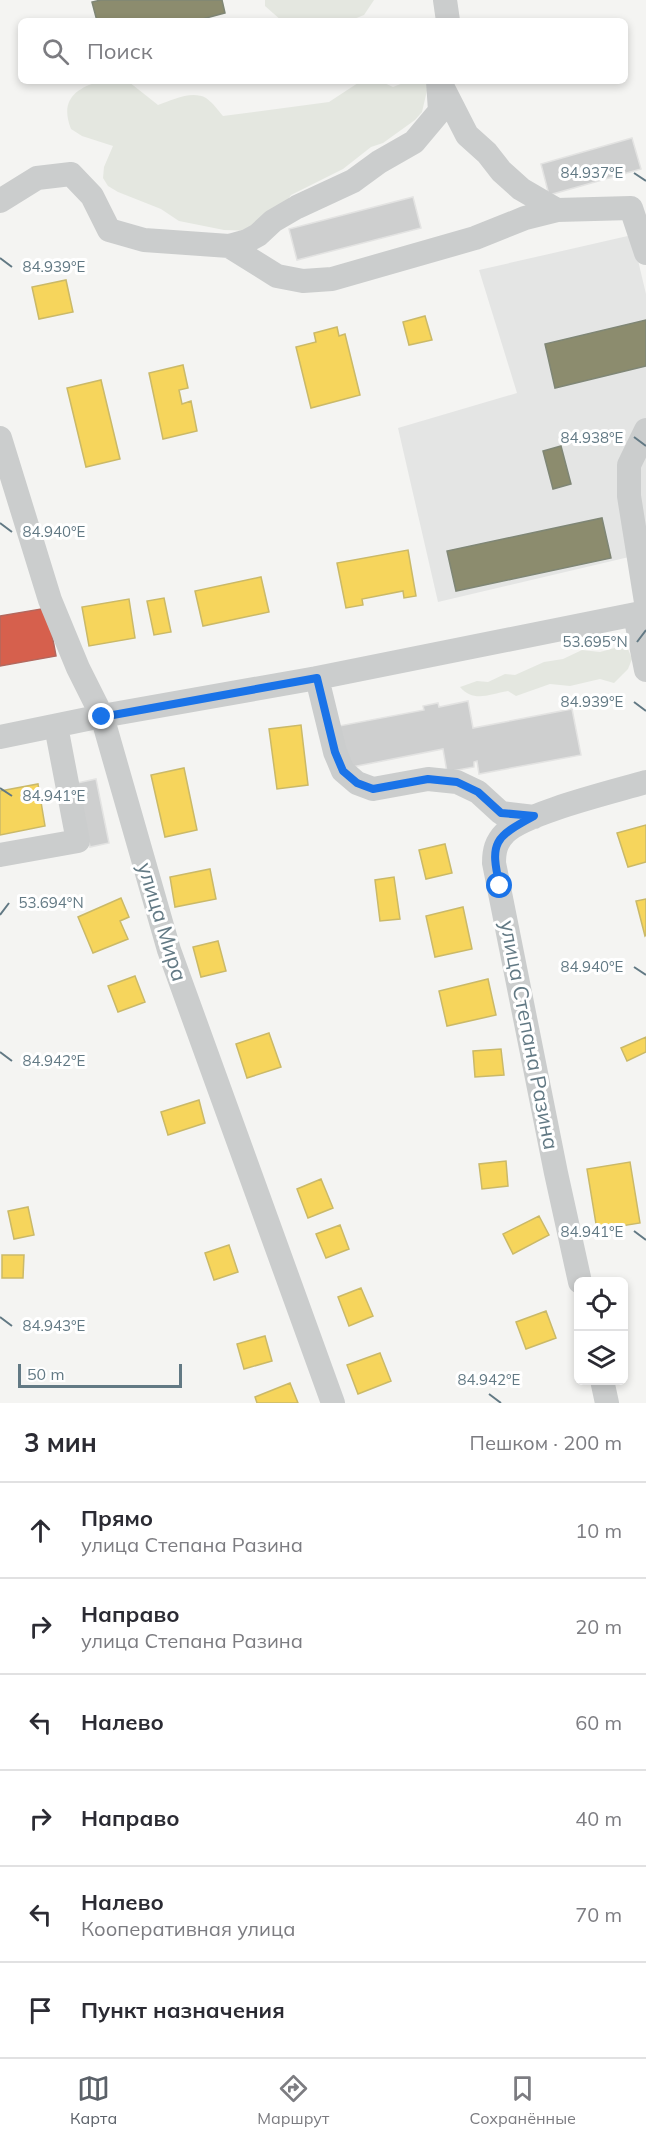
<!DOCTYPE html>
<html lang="ru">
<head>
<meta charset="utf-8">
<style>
	:root { --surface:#fff; --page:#f2f2f3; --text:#2b2b33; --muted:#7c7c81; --line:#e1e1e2; --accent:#5b6169 }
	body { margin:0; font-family:Mulish,sans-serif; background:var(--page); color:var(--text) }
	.controls { position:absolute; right:18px; bottom:18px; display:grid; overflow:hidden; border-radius:9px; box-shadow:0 3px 9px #0003 }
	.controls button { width:54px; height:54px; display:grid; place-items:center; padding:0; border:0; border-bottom:2px solid var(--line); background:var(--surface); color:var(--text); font:30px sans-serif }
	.scale { position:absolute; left:18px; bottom:15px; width:164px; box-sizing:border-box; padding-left:6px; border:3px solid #627984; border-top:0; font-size:16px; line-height:21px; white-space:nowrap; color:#627984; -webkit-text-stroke:4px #fff; paint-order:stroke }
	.stop { position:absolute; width:18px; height:18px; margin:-14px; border:4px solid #1a73e8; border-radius:50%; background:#fff }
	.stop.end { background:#1a73e8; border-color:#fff; box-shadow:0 2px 6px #0008 }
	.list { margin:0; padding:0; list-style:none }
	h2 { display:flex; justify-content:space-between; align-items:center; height:78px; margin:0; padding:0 24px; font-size:26px }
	h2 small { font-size:20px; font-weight:400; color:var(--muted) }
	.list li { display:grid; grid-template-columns:39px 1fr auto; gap:18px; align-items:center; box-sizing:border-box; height:96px; padding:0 24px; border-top:2px solid var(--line) }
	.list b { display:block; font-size:22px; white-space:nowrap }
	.list p { margin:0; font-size:20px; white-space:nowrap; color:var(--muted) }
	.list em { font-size:20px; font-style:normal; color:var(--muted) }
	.icon { flex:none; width:33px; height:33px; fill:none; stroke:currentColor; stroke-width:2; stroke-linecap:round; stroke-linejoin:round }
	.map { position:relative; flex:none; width:646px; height:1403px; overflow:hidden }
	.search { position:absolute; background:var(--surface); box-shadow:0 3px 9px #0003; left:18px; right:18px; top:18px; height:66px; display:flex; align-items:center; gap:15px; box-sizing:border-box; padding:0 21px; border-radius:9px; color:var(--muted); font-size:22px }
	.sheet { height:654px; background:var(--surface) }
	nav { display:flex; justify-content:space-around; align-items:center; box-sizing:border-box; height:84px; border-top:2px solid var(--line); background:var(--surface); font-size:16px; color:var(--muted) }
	nav a { display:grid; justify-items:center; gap:3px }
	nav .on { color:var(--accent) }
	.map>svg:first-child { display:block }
	.built { fill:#e4e5e4 }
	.green { fill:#e4e7e0 }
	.homes { fill:#f6d55c; stroke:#cab968; stroke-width:1.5 }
	.shops { fill:#d6604d; stroke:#b3685e; stroke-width:1.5 }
	.industry { fill:#8c8c6e; stroke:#7f8675; stroke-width:1.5 }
	.building { fill:#cecfcf; stroke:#e3e3e2; stroke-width:1.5 }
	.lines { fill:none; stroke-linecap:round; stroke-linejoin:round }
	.minor { stroke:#cbcdcd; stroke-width:24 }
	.route { stroke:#1a73e8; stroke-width:8 }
	.ticks { fill:none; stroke:#627984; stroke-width:2 }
	.labels { text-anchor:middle; stroke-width:6; stroke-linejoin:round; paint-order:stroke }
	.street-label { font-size:21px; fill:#627984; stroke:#fff }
	.ticks-label { font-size:15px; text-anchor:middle; fill:#627984; stroke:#fff; stroke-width:6; stroke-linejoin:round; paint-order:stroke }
</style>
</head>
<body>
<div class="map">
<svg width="646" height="1403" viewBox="0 0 646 1403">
	<rect width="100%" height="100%" fill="#f4f4f2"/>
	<path class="built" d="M632 235 646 294V553L438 602 398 428 517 393 479 270Z"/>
	<path class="green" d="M265 0H374L364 15 349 21H282L265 6Z
		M100 81 129 82 158 105C172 100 192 90 206 98 212 102 218 110 223 116L329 102 361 81H380L393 87 408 81 429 82 422 112 415 120 383 143 371 147 343 169 291 195 278 214 258 231 224 230 179 221 161 209 118 192 108 186 103 178 104 167 113 146 82 136 71 129C60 101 74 89 100 81Z
		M618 647 628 649 632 659 628 669 614 683 600 679 570 686 550 684 516 696 508 691C489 694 474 703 460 687L477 681 488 682 505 674 515 675 544 662 563 659 582 650 600 652Z"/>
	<path class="homes" d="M66 280 73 312 39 319 32 287Z
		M425 316 432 340 409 345 403 322Z
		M337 327 339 336 345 334 360 395 311 408 296 347 316 342 314 333Z
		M183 365 188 388 179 390 182 404 191 401 197 431 163 439 149 373Z
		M101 380 120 459 86 467 67 388Z
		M408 550 416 596 404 598 403 591 362 599 363 605 346 608 337 563Z
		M261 577 269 612 203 626 195 591Z
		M164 598 171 632 154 635 147 601Z
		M129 599 135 638 89 646 82 607Z
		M301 725 308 785 277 789 269 729Z
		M184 768 197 830 165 837 151 775Z
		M38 784 45 826 0 835V791Z
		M646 825V862L628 867 617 833Z
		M445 844 452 873 426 879 419 850Z
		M210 869 216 899 175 907 170 877Z
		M394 877 400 919 380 921 375 880Z
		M121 898 129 917 120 921 128 939 93 953 78 917Z
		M646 899V935L645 936 636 901Z
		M463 907 472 949 435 957 426 916Z
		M218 941 226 971 201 977 193 947Z
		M135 976 145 1002 118 1012 108 986Z
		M488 979 496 1015 447 1026 439 991Z
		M269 1033 281 1067 247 1078 236 1044Z
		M646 1037V1052L627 1061 621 1048Z
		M501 1049 504 1075 475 1077 473 1051Z
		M199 1100 205 1123 168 1135 161 1112Z
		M506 1161 508 1186 482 1189 479 1164Z
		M630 1162 640 1223 597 1230 587 1169Z
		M321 1179 333 1208 308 1218 297 1189Z
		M28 1207 34 1235 14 1239 8 1211Z
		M539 1216 549 1235 513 1254 503 1234Z
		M340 1225 349 1249 326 1258 316 1234Z
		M229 1245 238 1272 214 1280 205 1253Z
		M2 1255H24L23 1278H2Z
		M361 1288 373 1316 349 1326 338 1297Z
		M546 1311 556 1338 526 1349 516 1322Z
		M265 1336 272 1361 244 1369 237 1344Z
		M380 1353 391 1381 358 1394 347 1365Z
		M290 1383 298 1403H257L255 1397Z"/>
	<path class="shops" d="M47 608 56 656 0 666V616Z"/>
	<path class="industry" d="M101 0H222L225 13 195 21H97L92 2Z
		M646 320V366L555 388 545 344Z
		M561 446 571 484 553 489 543 451Z
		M602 518 611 558 456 591 447 551Z"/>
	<path class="building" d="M632 138 641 169 549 195 541 164Z
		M413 197 421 228 297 260 289 229Z
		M468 701 473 728 572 709 581 755 479 774 477 761 474 762V767L447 772 443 749 347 768 339 726 424 710 423 706 438 703 439 707Z
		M96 779 109 843 90 847 77 783Z"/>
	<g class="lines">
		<path class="minor" d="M445 0 448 21
			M442 86 467 135 487 153 501 171 521 189 557 210 631 208 646 253
			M0 201 37 178 71 174 92 196 109 230 144 240 229 246 247 241 258 235 273 221 297 207 353 181 379 162 414 142 440 111 438 81
			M229 246 277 276 303 281 332 279 475 238 525 218 557 210
			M646 430 629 465V496L646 602
			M0 438 50 600 78 668 102 716 169 950 333 1403
			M635 615 646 670
			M317 678 335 752 343 771 357 783 373 789 428 779 457 782 478 792 501 813 534 817
			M0 737 102 716 317 678 646 612
			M0 855 78 841 56 726
			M580 1282 556 1173 494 863C494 851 496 842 505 833 524 813 616 791 646 782
			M602 1380 607 1403"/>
	</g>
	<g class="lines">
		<path class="route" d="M102 717 317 678 335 752 343 771 357 783 373 789 428 779 457 782 478 792 501 813 534 816C495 837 489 842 500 886"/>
	</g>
	<path class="ticks" d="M634 173 646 181M0 258 12 267M634 437 646 446M0 523 12 532M637 642 646 630M634 702 646 711M0 788 12 796M0 915 9 903M634 967 646 975M0 1052 12 1061M634 1231 646 1240M0 1317 12 1326M489 1394 501 1403"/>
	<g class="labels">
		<g class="street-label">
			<text transform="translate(162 922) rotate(73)" y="7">улица Мира</text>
			<text transform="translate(529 1035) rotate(79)" y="7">улица Степана Разина</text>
		</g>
	</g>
	<g class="ticks-label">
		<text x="592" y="178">84.937°E</text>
		<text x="54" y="272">84.939°E</text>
		<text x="592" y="443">84.938°E</text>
		<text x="54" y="537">84.940°E</text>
		<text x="595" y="647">53.695°N</text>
		<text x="592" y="707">84.939°E</text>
		<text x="54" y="801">84.941°E</text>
		<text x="51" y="908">53.694°N</text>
		<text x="592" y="972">84.940°E</text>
		<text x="54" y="1066">84.942°E</text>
		<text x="592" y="1237">84.941°E</text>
		<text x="54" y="1331">84.943°E</text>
		<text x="489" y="1385">84.942°E</text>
	</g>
</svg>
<div class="controls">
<button><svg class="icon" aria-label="locate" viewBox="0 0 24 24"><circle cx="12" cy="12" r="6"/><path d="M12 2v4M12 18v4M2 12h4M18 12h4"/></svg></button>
<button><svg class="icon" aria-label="layers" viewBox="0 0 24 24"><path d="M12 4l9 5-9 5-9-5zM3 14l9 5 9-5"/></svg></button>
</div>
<div class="scale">50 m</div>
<div class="stop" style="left:500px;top:886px"></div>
<div class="stop end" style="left:102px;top:717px"></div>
<div class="search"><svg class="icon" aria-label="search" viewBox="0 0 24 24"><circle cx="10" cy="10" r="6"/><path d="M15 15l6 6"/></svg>Поиск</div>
</div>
<section class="sheet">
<h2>3 мин<small>Пешком · 200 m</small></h2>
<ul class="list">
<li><svg class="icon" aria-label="ahead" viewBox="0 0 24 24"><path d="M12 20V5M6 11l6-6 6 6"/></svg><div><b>Прямо</b><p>улица Степана Разина</p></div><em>10 m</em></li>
<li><svg class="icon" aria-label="right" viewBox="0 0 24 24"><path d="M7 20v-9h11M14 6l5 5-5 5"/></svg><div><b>Направо</b><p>улица Степана Разина</p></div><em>20 m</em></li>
<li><svg class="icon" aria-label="left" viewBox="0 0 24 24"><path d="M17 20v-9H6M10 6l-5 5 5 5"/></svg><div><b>Налево</b></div><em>60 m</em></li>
<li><svg class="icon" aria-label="right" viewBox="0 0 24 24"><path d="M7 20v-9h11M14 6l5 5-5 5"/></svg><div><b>Направо</b></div><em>40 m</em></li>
<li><svg class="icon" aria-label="left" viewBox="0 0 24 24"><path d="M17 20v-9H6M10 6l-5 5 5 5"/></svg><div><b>Налево</b><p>Кооперативная улица</p></div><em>70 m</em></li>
<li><svg class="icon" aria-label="arrive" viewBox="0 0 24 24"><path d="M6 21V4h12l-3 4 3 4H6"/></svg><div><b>Пункт назначения</b></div></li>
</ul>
</section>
<nav>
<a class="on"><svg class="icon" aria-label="map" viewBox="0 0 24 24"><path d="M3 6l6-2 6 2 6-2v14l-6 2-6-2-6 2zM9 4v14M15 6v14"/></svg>Карта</a>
<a><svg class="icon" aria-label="directions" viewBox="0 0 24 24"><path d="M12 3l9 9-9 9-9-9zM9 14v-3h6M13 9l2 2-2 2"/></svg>Маршрут</a>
<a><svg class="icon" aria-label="saved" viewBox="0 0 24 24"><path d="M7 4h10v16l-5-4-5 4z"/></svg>Сохранённые</a>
</nav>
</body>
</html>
